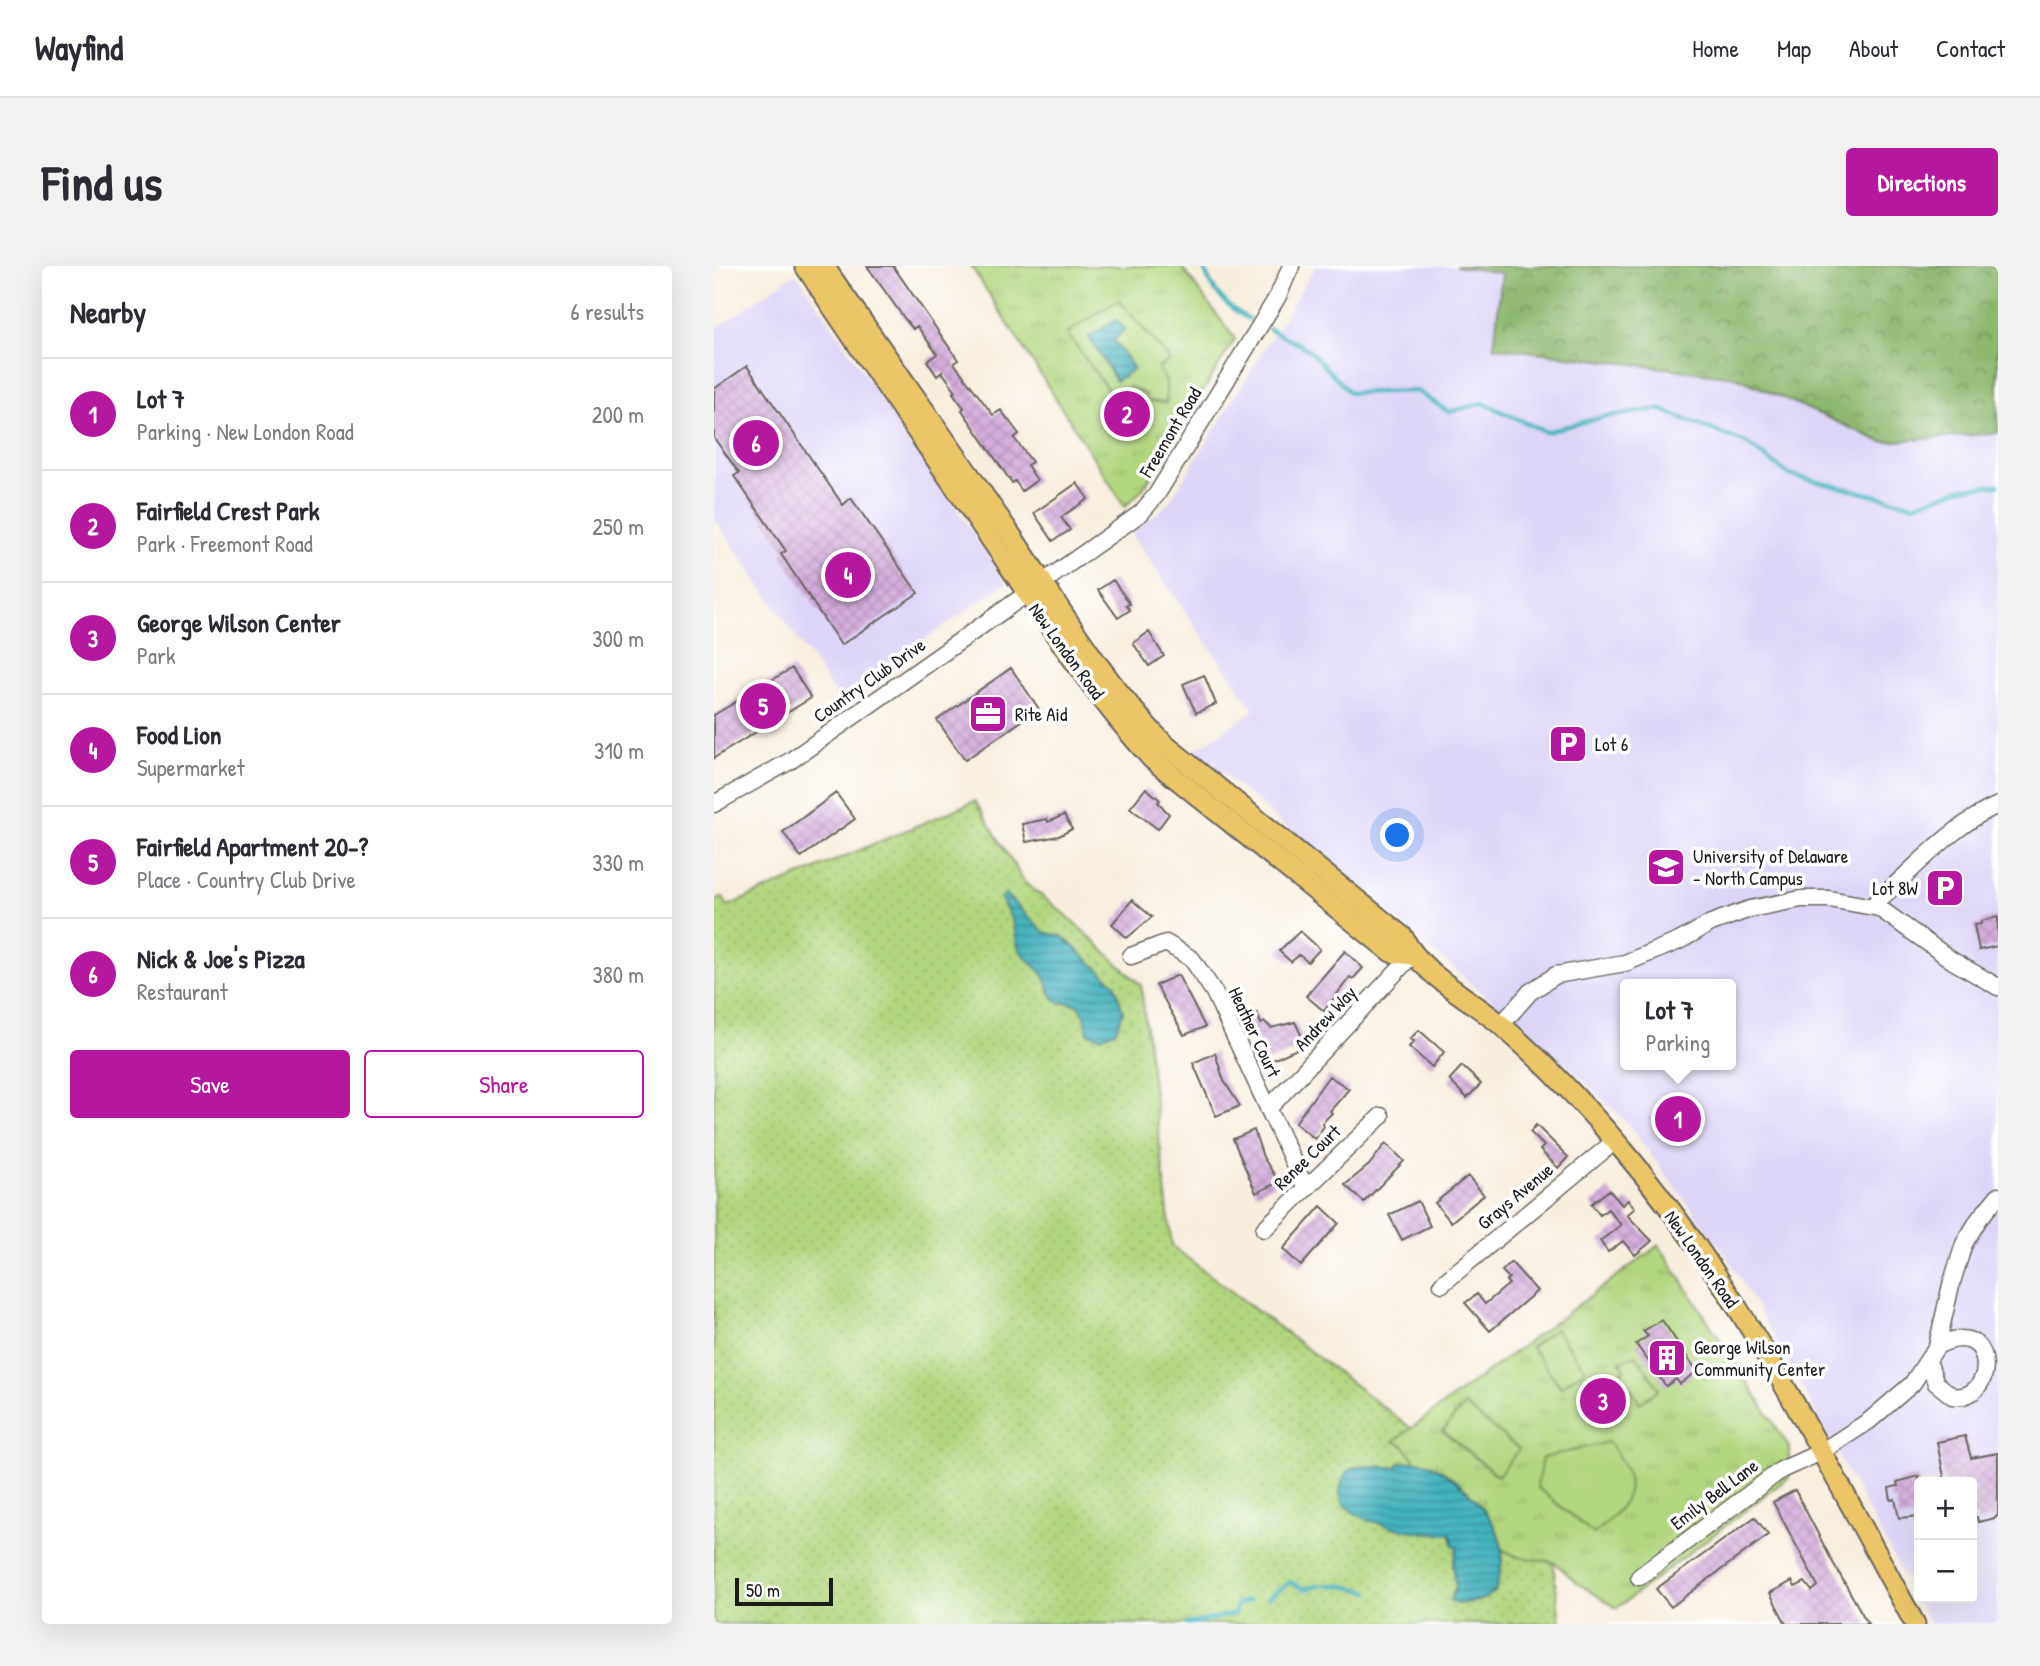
<!DOCTYPE html>
<html lang="en">
<head>
<meta charset="utf-8">
<style>
	:root { --surface:#fff; --page:#f2f2f3; --text:#2b2b33; --muted:#7c7c81; --line:#e1e1e2; --accent:#b5179e }
	body { margin:0; font-family:"Patrick Hand",sans-serif; background:var(--page); color:var(--text) }
	.controls { position:absolute; right:21px; bottom:21px; display:grid; overflow:hidden; border-radius:7px; box-shadow:0 7px 28px #0002 }
	.controls button { width:63px; height:63px; display:grid; place-items:center; padding:0; border:0; border-bottom:2px solid var(--line); background:var(--surface); color:var(--text); font:35px sans-serif }
	.scale { position:absolute; left:21px; bottom:18px; width:98px; box-sizing:border-box; padding-left:7px; border:4px solid #1c1c1c; border-top:0; font-size:19px; line-height:24px; white-space:nowrap; color:#1c1c1c; -webkit-text-stroke:5px #fff; paint-order:stroke }
	.you { position:absolute; left:684px; top:570px; width:24px; height:24px; margin:-18px; border:5px solid #fff; border-radius:50%; background:#1a73e8; box-shadow:0 0 0 10px #1a73e833 }
	.badge { display:grid; place-items:center; width:46px; height:46px; border-radius:50%; background:var(--accent); color:#fff; font-size:23px; font-weight:700 }
	.pin { position:absolute; translate:-50% -50%; border:4px solid #fff; box-shadow:0 2px 7px #0006 }
	.popup { position:absolute; left:906px; top:713px; width:116px; height:91px; box-sizing:border-box; display:grid; place-content:center; border-radius:7px; background:var(--surface); filter:drop-shadow(0 2px 5px #0005); font-size:23px; white-space:nowrap; color:var(--muted) }
	.popup b { font-size:26px; color:var(--text) }
	.popup::after { content:''; position:absolute; left:50%; top:100%; margin-left:-14px; border:14px solid transparent; border-top-color:var(--surface) }
	.list { margin:0; padding:0; list-style:none }
	h2 { display:flex; justify-content:space-between; align-items:center; height:91px; margin:0; padding:0 28px; font-size:30px }
	h2 small { font-size:23px; font-weight:400; color:var(--muted) }
	.list li { display:grid; grid-template-columns:46px 1fr auto; gap:21px; align-items:center; box-sizing:border-box; height:112px; padding:0 28px; border-top:2px solid var(--line) }
	.list b { display:block; font-size:26px; white-space:nowrap }
	.list p { margin:0; font-size:23px; white-space:nowrap; color:var(--muted) }
	.list em { font-size:23px; font-style:normal; color:var(--muted) }
	.actions { display:flex; gap:14px; padding:21px 28px }
	.actions a { flex:1; padding:16px 0; border:2px solid var(--accent); border-radius:7px; text-align:center; font-size:24px; color:var(--accent) }
	.actions .main { background:var(--accent); color:#fff }
	.map { position:relative; flex:none; width:1284px; height:1358px; overflow:hidden; border-radius:7px }
	header { display:flex; align-items:center; gap:42px; box-sizing:border-box; height:98px; padding:0 35px; background:var(--surface); border-bottom:2px solid var(--line) }
	header strong { font-size:33px }
	nav { display:flex; gap:38px; margin-inline-start:auto; font-size:24px }
	.intro { display:flex; align-items:center; justify-content:space-between; box-sizing:border-box; height:168px; padding:0 42px }
	h1 { margin:0; font-size:49px }
	.button { padding:18px 32px; border-radius:7px; background:var(--accent); color:#fff; font-size:24px; font-weight:700 }
	main { display:flex; gap:42px; padding:0 42px }
	aside { flex:1; background:var(--surface); border-radius:7px; box-shadow:0 7px 28px #0002 }
	.map>svg:first-child { display:block }
	.built { fill:#ddd5f6; fill-rule:evenodd }
	.grass { fill:url(#grass-dots); stroke:#687a4e; stroke-width:2 }
	.forest { fill:url(#forest-crowns); stroke:#556a45; stroke-width:2 }
	.park { fill:url(#park-tufts); stroke:#687a4e; stroke-width:2 }
	.garden { fill:#b3d77f; stroke:#687a4e; stroke-width:2 }
	.water { fill:url(#water-rules); stroke:#30676c; stroke-width:2 }
	.lines { fill:none; stroke-linecap:round; stroke-linejoin:round }
	.stream { stroke:#43b2bd; stroke-width:4.5 }
	.building { fill:url(#building-cross-hatch) }
	.minor-casing { stroke:#696660; stroke-width:19 }
	.major-casing { stroke:#696660; stroke-width:23 }
	.minor { stroke:#fff; stroke-width:16 }
	.major { stroke:#ebc669; stroke-width:19 }
	.labels { text-anchor:middle; stroke-width:7; stroke-linejoin:round; paint-order:stroke }
	.street-label { font-size:19px; fill:#1c1c1c; stroke:#fff }
	.poi-label { font-size:19px; fill:#1c1c1c; stroke:#fff; text-anchor:start }
</style>
</head>
<body>
<header>
<strong>Wayfind</strong>
<nav><a>Home</a><a>Map</a><a>About</a><a>Contact</a></nav>
</header>
<div class="intro"><h1>Find us</h1><a class="button">Directions</a></div>
<main>
<aside>
<h2>Nearby<small>6 results</small></h2>
<ul class="list">
<li><span class="badge">1</span><div><b>Lot 7</b><p>Parking · New London Road</p></div><em>200 m</em></li>
<li><span class="badge">2</span><div><b>Fairfield Crest Park</b><p>Park · Freemont Road</p></div><em>250 m</em></li>
<li><span class="badge">3</span><div><b>George Wilson Center</b><p>Park</p></div><em>300 m</em></li>
<li><span class="badge">4</span><div><b>Food Lion</b><p>Supermarket</p></div><em>310 m</em></li>
<li><span class="badge">5</span><div><b>Fairfield Apartment 20-?</b><p>Place · Country Club Drive</p></div><em>330 m</em></li>
<li><span class="badge">6</span><div><b>Nick &amp; Joe's Pizza</b><p>Restaurant</p></div><em>380 m</em></li>
</ul>
<div class="actions"><a class="main">Save</a><a>Share</a></div>
</aside>
<div class="map">
<svg width="1284" height="1358" viewBox="0 0 1284 1358">
	<defs>
		<pattern id="grass-dots" width="8" height="8" patternUnits="userSpaceOnUse" patternTransform="scale(1.75)"><rect width="8" height="8" fill="#b3d77f"/><path d="M2 2h.1M6 6h.1" fill="none" stroke="#99b86d" stroke-width="1.8" stroke-linecap="round"/></pattern>
		<pattern id="forest-crowns" width="20" height="18" patternUnits="userSpaceOnUse" patternTransform="scale(1.75)"><rect width="20" height="18" fill="#8eb86e"/><path d="M2 6a3 3 0 1 1 6 0M12 15a3 3 0 1 1 6 0" fill="none" stroke="#73955a"/></pattern>
		<pattern id="park-tufts" width="24" height="20" patternUnits="userSpaceOnUse" patternTransform="scale(1.75)"><rect width="24" height="20" fill="#b3d77f"/><path d="M3 7l-1-3M5 7V3M7 7l1-3M15 17l-1-3M17 17v-4M19 17l1-3" fill="none" stroke="#99b86d"/></pattern>
		<pattern id="water-rules" width="6" height="5" patternUnits="userSpaceOnUse" patternTransform="scale(1.75)"><rect width="6" height="5" fill="#43b2bd"/><path d="M0 2.5h6" fill="none" stroke="#379099"/></pattern>
		<pattern id="building-cross-hatch" width="8" height="8" patternUnits="userSpaceOnUse" patternTransform="scale(1.75)"><rect width="8" height="8" fill="#d4aedb"/><path d="M0 0l8 8M0 8l8-8" fill="none" stroke="#b595bb"/></pattern>
	</defs>
	<rect width="100%" height="100%" fill="#fff"/>
	<filter id="ink" filterUnits="userSpaceOnUse"><feTurbulence type="fractalNoise" baseFrequency=".0143" numOctaves="2"/><feDisplacementMap in="SourceGraphic" scale="14" xChannelSelector="R" yChannelSelector="G"/><feConvolveMatrix kernelMatrix="1 2 1 2 8 2 1 2 1" color-interpolation-filters="sRGB"/></filter>
	<filter id="wash" filterUnits="userSpaceOnUse"><feTurbulence type="fractalNoise" baseFrequency=".00686" numOctaves="4" result="noise"/><feDisplacementMap in="SourceGraphic" scale="28" xChannelSelector="R" yChannelSelector="G"/><feGaussianBlur stdDeviation="1.57" result="paint"/><feColorMatrix in="noise" values="0 0 0 0 0 0 0 0 0 0 0 0 0 0 0 0 0 1.4 0 .05"/><feComposite in="paint" operator="in"/></filter>
	<g filter="url(#wash)">
		<rect width="100%" height="100%" fill="#f8eede"/>
		<path class="built" d="M602 0H1284V1358H1216L1062 1074 1013 990 915 859 860 805 482 484 540 444 417 268 454 238ZM912 718H1016V799H912ZM1205 1216H1258V1332H1205Z
			M82 7 293 317 125 433 0 252V64Z"/>
		<path class="grass" d="M261 535 311 617 350 647 427 719 458 980 836 1268 846 1358H0V635L9 632 14 640Z"/>
		<path class="forest" d="M741 0H1284V167L1168 176 1022 111 780 81 788 7Z"/>
		<path class="park" d="M257 0H467L521 73 429 223 411 241Z
			M945 979 1075 1181V1211L903 1342 863 1317 840 1296 804 1291 782 1281 714 1212 690 1180 680 1175Z"/>
		<path class="garden" d="M405 34 456 94 444 102 452 116V137L427 134 433 129 416 121 400 132 353 67Z
			M841 1063 871 1103 847 1121 817 1081Z
			M922 1089 945 1123 926 1137 906 1107 911 1103 906 1096Z
			M750 1139 805 1183 784 1210 729 1165Z
			M894 1176C928 1220 918 1233 880 1268L823 1221 828 1192Z"/>
		<path class="water" d="M402 54 411 63 400 74 420 103 402 115 375 71Z
			M292 629 330 666 349 671 401 718 409 746 402 764 387 771 374 767C368 719 350 748 338 730 334 724 334 716 330 710 324 701 314 695 307 686 300 677 303 666 298 655 295 646 289 641 287 631Z
			M705 1195C735 1201 781 1247 787 1277 791 1294 785 1310 781 1326L765 1335 743 1338 736 1334 742 1322 739 1299 743 1281 739 1279 737 1268C714 1269 615 1258 627 1220 629 1213 632 1205 639 1202 651 1197 670 1202 683 1201L685 1197Z"/>
		<g class="lines">
			<path class="stream" d="M490 0C495 23 514 42 535 53
				M555 63 594 83 636 127 703 125 735 146 769 137 832 166 889 151 945 143 1032 177 1076 209 1200 239 1249 222 1284 219
				M554 1332 576 1316 590 1323C613 1316 631 1319 655 1326
				M473 1358 521 1348 523 1338 535 1334"/>
		</g>
		<g id="blocks">
			<path class="building" d="M153 0H179L244 94 240 97 279 149 287 144 305 168 300 172 318 196 313 199 323 214 308 225 301 215 298 217 248 144 250 142 239 127 242 125 228 106 223 110 213 95 223 88 203 60 199 63 190 52Z
				M33 100 129 239 137 232 204 327 127 379 67 288 72 285 20 210 25 207 0 172V123Z
				M363 217 374 233 347 251 356 264 339 275 320 247Z
				M399 314 416 338 412 339 416 344 404 352 384 324Z
				M435 366 450 390 435 400 419 377Z
				M78 402 97 432 0 492V449Z
				M297 402 325 443 251 494 223 454Z
				M490 409 502 438 482 447 469 418Z
				M432 522 446 534 444 536 455 548 444 563 416 542Z
				M122 527 141 553 87 591 69 566Z
				M350 549 358 563 345 570 312 576 308 558 333 553 334 556Z
				M418 634 438 651 413 672 398 658Z
				M1284 651V680L1265 684 1260 659 1267 658V655Z
				M586 665 606 683 594 696 585 689 577 696 565 685Z
				M631 685 649 702 639 713 636 711 610 745 592 730Z
				M464 709 491 761 470 769 442 719Z
				M543 747 547 758 551 756 557 762 581 756 592 779 554 796 533 752Z
				M705 764 730 786 718 801 695 781 700 775 696 773Z
				M501 787 510 815 526 840 502 850 479 797Z
				M748 800 767 818 753 832 735 814Z
				M615 810 635 823 616 845 618 847 608 857 610 860 601 873 581 857Z
				M822 859 854 891 844 902 826 884 830 880 816 866Z
				M540 864 549 891 565 916 542 927 519 873Z
				M672 877 690 895 650 936 631 919 655 899Z
				M754 910 770 929 737 956 721 937Z
				M895 924 908 939 914 934 921 942 913 949 938 975 921 989 909 975 894 986 886 975 907 959 894 943 886 949 877 938Z
				M704 935 716 960 688 974 675 949Z
				M607 940 625 957 587 1000 569 983Z
				M797 996 823 1025 776 1065 751 1037 763 1028 771 1038 795 1018 792 1015 795 1012 788 1005Z
				M948 1054 983 1105 966 1118 962 1113 952 1120 922 1078 934 1070 929 1065Z
				M1251 1170 1257 1192 1284 1187V1249L1281 1252 1264 1256 1263 1251 1258 1252V1216H1231L1223 1176Z
				M1205 1210V1250L1185 1252 1181 1233 1177 1234 1175 1222 1184 1220 1183 1216Z
				M1081 1224 1117 1293 1154 1358H1072L1056 1327 1078 1315 1081 1321 1091 1316 1098 1325 1104 1320 1059 1236Z
				M1041 1251 1054 1269 957 1341 942 1323Z"/>
		</g>
	</g>
	<g filter="url(#ink)">
		<use href="#blocks" fill-opacity="0" stroke="#696660" stroke-width="2"/>
		<g class="lines">
			<defs>
				<path id="minor" d="M0 538 76 495 427 247 443 228 564 30 577 0
					M1158 640C1195 608 1239 558 1284 539
					M417 690 452 677 478 693 500 726 591 921
					M787 759 816 726 842 709 911 697 965 675 997 657 1036 643 1087 633H1115L1165 642 1239 695 1284 721
					M554 843 698 689
					M550 963 667 850
					M728 1018 901 875
					M1214 1095 1222 1117 1238 1130C1284 1137 1284 1048 1223 1080
					M925 1311 1067 1204 1107 1186 1155 1155 1198 1118 1223 1080 1237 1019 1250 978 1265 953 1284 930"/>
				<path id="major" d="M91 0C153 94 217 185 280 278 331 352 377 426 438 493L677 686 698 689
					M110 0C172 91 237 181 299 272 347 343 390 417 450 478L689 671C708 709 754 731 787 759 830 796 872 840 909 884 1029 1025 1112 1196 1201 1358"/>
			</defs>
			<use href="#minor" class="minor-casing"/>
			<use href="#major" class="major-casing"/>
			<use href="#minor" class="minor"/>
			<use href="#major" class="major"/>
		</g>
	</g>
	<defs>
		<symbol id="office-square" viewBox="-11 -11 22 22"><rect x="-9" y="-9" width="18" height="18" rx="4" fill="#b5179e" stroke="#fff"/><path d="M-6-3h4V-5.5h4V-3h4V5H-6ZM-1-4.5V-3h2v-1.5ZM-6 0V1H6V0Z" fill="#fff"/></symbol>
		<symbol id="parking-square" viewBox="-11 -11 22 22"><rect x="-9" y="-9" width="18" height="18" rx="4" fill="#b5179e" stroke="#fff"/><path d="M-3.5-5.5H1a3.5 3.5 0 0 1 0 7H-1V5.5H-3.5ZM-1-3.4V-.6H.8a1.4 1.4 0 0 0 0-2.8Z" fill="#fff"/></symbol>
		<symbol id="university-square" viewBox="-11 -11 22 22"><rect x="-9" y="-9" width="18" height="18" rx="4" fill="#b5179e" stroke="#fff"/><path d="M0-5L7-2L0 1L-7-2ZM-4 1L0 2.5L4 1V4Q0 6-4 4Z" fill="#fff"/></symbol>
		<symbol id="building-square" viewBox="-11 -11 22 22"><rect x="-9" y="-9" width="18" height="18" rx="4" fill="#b5179e" stroke="#fff"/><path d="M-4-6H4V6H1V3H-1V6H-4ZM-2.5-4.3h1.7v1.8h-1.7ZM.8-4.3h1.7v1.8H.8ZM-2.5-1h1.7V.8h-1.7ZM.8-1h1.7V.8H.8Z" fill="#fff"/></symbol>
	</defs>
	<g fill-rule="evenodd">
		<use href="#office-square" x="252" y="426" width="44" height="44"/>
		<use href="#parking-square" x="832" y="456" width="44" height="44"/>
		<use href="#university-square" x="930" y="579" width="44" height="44"/>
		<use href="#parking-square" x="1209" y="600" width="44" height="44"/>
		<use href="#building-square" x="931" y="1070" width="44" height="44"/>
	</g>
	<g class="labels">
		<g class="street-label">
			<text transform="translate(456 166) rotate(-59)" y="7">Freemont Road</text>
			<text transform="translate(353 385) rotate(54)" y="7">New London Road</text>
			<text transform="translate(155 414) rotate(-35)" y="7">Country Club Drive</text>
			<text transform="translate(611 752) rotate(-47)" y="7">Andrew Way</text>
			<text transform="translate(541 766) rotate(65)" y="7">Heather Court</text>
			<text transform="translate(593 891) rotate(-44)" y="7">Renee Court</text>
			<text transform="translate(801 930) rotate(-40)" y="7">Grays Avenue</text>
			<text transform="translate(988 993) rotate(55)" y="7">New London Road</text>
			<text transform="translate(1000 1228) rotate(-37)" y="7">Emily Bell Lane</text>
		</g>
		<g class="poi-label">
			<text x="301" y="455">Rite Aid</text>
			<text x="881" y="485">Lot 6</text>
			<text x="979" y="597">University of Delaware<tspan x="979" dy="22">- North Campus</tspan></text>
			<text x="1204" y="629" text-anchor="end">Lot 8W</text>
			<text x="980" y="1088">George Wilson<tspan x="980" dy="22">Community Center</tspan></text>
		</g>
	</g>
</svg>
<div class="controls">
<button>+</button>
<button>−</button>
</div>
<div class="scale">50 m</div>
<div class="you"></div>
<div class="pin badge" style="left:964px;top:853px">1</div>
<div class="popup"><b>Lot 7</b>Parking</div>
<div class="pin badge" style="left:413px;top:148px">2</div>
<div class="pin badge" style="left:889px;top:1135px">3</div>
<div class="pin badge" style="left:134px;top:309px">4</div>
<div class="pin badge" style="left:49px;top:440px">5</div>
<div class="pin badge" style="left:42px;top:177px">6</div>
</div>
</main>
</body>
</html>
